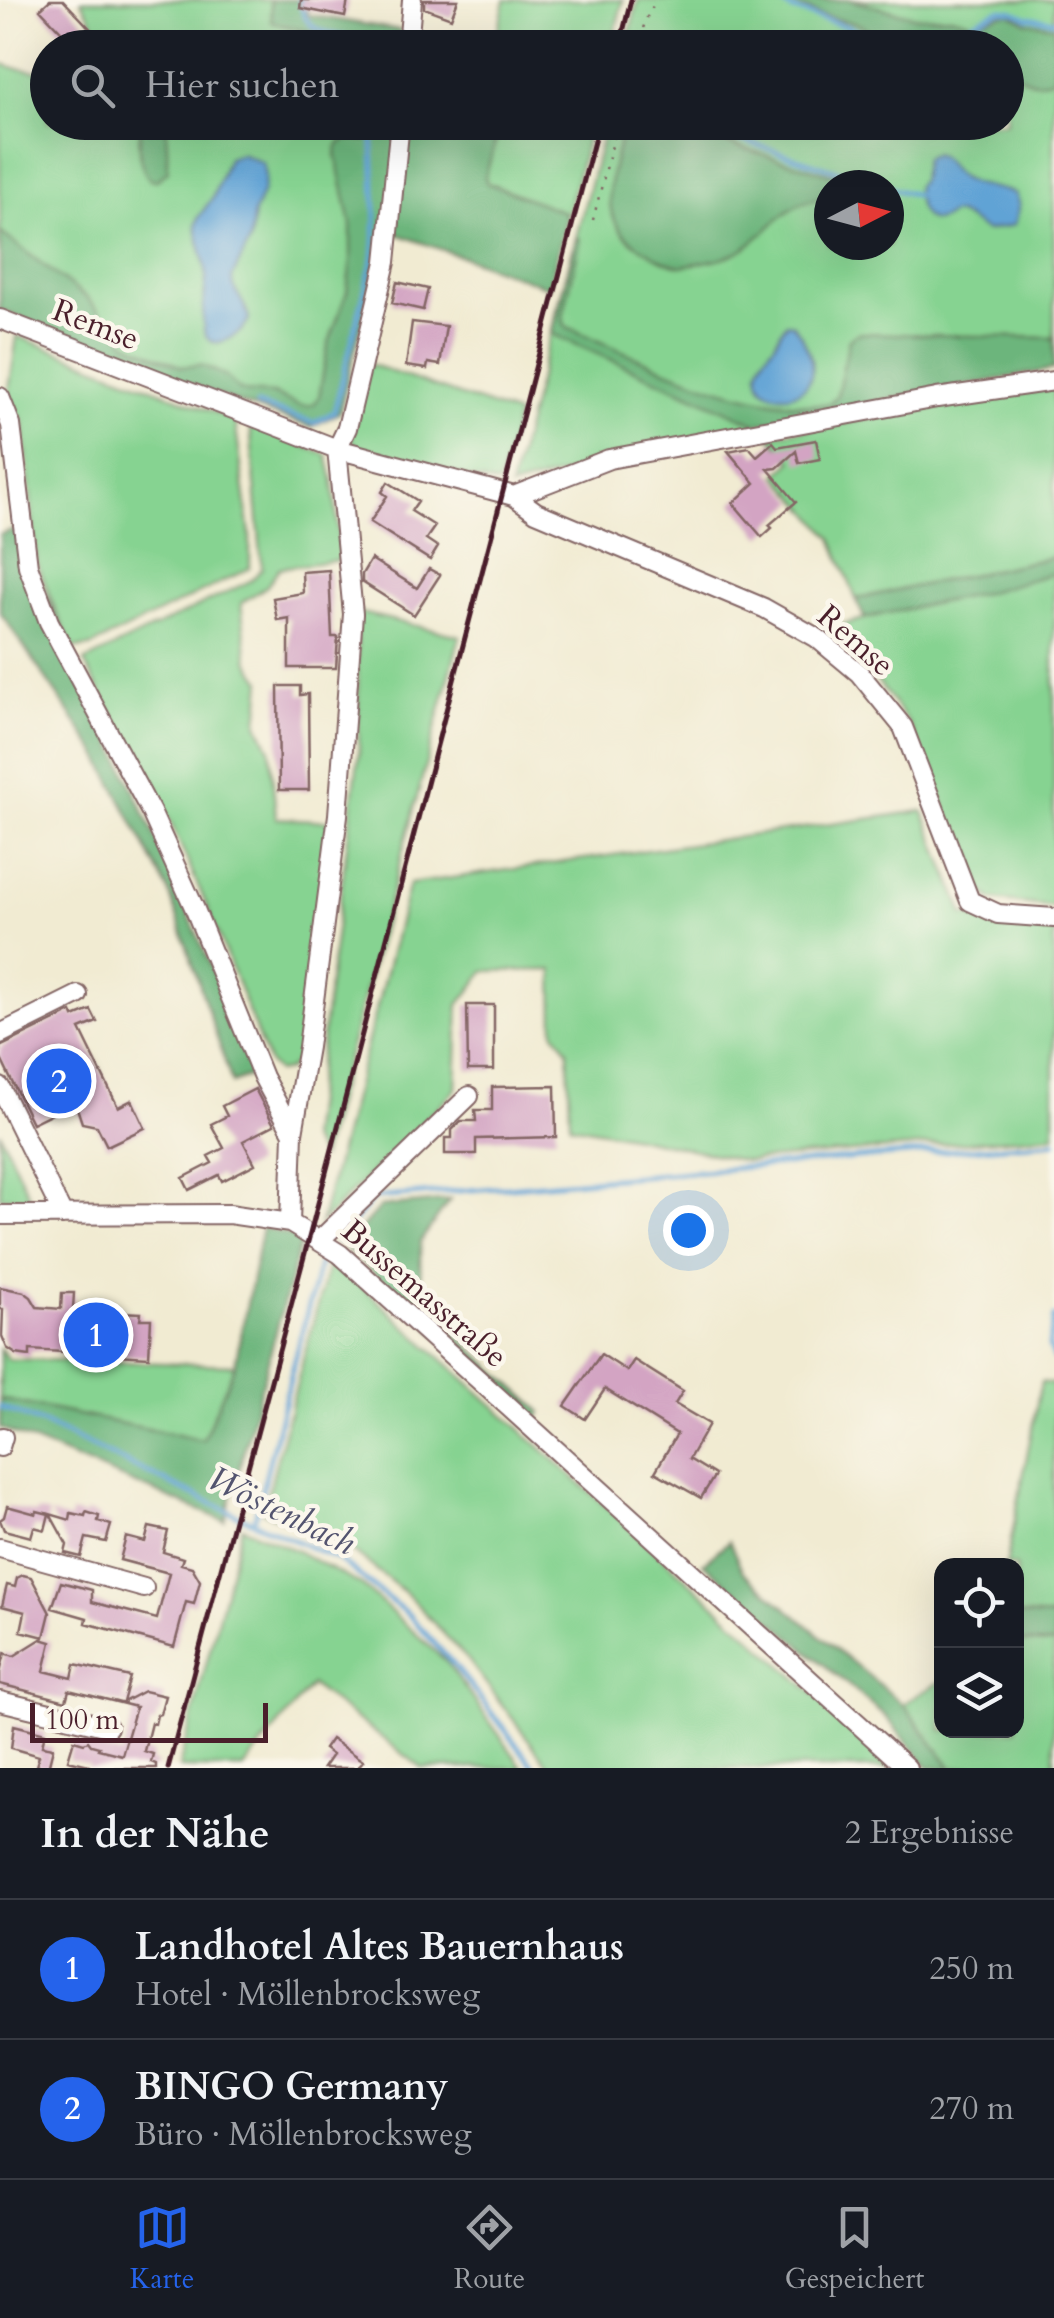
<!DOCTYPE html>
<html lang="de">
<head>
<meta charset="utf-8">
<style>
	:root { --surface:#171b24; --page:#242831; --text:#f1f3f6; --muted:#9ea1a6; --line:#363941; --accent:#2563eb }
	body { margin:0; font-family:Cardo,serif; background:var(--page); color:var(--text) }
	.controls { position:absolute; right:30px; bottom:30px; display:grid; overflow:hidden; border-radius:20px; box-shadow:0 10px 40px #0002 }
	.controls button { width:90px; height:90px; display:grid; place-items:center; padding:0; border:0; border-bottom:2px solid var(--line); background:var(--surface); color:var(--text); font:50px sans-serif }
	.compass { position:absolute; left:814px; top:170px; width:90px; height:90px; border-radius:50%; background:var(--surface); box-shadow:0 10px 40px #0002; rotate:84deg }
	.scale { position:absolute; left:30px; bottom:25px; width:238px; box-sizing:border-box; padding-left:10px; border:5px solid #4a1f2b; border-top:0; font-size:28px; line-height:35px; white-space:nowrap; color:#4a1f2b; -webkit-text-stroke:8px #fbf7ec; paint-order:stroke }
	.you { position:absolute; left:688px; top:1230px; width:35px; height:35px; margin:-25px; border:8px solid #fff; border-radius:50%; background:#1a73e8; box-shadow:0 0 0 15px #1a73e833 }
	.badge { display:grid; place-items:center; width:65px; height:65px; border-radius:50%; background:var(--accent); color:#fff; font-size:32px; font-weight:700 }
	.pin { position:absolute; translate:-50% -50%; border:5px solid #fff; box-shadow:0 2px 10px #0006 }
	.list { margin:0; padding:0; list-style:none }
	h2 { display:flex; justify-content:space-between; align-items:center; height:130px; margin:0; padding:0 40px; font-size:42px }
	h2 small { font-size:32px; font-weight:400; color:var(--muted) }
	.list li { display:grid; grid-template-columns:65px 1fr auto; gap:30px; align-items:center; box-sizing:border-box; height:140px; padding:0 40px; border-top:2px solid var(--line) }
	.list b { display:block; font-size:38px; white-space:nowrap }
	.list p { margin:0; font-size:32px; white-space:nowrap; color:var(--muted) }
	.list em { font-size:32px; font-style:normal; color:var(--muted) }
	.icon { flex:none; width:55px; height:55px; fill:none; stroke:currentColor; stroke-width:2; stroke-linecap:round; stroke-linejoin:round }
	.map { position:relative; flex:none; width:1054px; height:1768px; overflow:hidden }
	.search { position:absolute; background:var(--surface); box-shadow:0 10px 40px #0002; left:30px; right:30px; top:30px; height:110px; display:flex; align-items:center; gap:25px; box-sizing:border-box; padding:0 35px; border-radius:55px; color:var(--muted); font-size:38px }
	.sheet { height:410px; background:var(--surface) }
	nav { display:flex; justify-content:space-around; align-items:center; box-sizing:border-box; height:140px; border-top:2px solid var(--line); background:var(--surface); font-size:28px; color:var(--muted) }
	nav a { display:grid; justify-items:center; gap:5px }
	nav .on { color:var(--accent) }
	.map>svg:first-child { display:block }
	.green { fill:#86d391; stroke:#68795e; stroke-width:2.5; fill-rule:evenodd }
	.forest { fill:#6cb57b; stroke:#5b6a53; stroke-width:2.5 }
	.water { fill:#61a3d5; stroke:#566180; stroke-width:2.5 }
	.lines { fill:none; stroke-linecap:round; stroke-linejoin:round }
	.stream { stroke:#61a3d5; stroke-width:5 }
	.building { fill:#d3a4c3 }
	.minor-casing { stroke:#846665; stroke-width:22 }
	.path { stroke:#846665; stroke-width:2.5; stroke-dasharray:2.5 8; stroke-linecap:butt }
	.minor { stroke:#fff; stroke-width:18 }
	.rail { stroke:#4a1f2b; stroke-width:5 }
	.labels { text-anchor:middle; stroke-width:9; stroke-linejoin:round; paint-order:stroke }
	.street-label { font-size:32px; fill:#4a1f2b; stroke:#fbf7ec }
	.water-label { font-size:35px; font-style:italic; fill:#53546f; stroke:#fbf7ec }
</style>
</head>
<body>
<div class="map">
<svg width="1054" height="1768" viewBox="0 0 1054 1768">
	<rect width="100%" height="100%" fill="#fbf7ec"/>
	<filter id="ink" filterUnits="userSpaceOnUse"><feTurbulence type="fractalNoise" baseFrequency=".01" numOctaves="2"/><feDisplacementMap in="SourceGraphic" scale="20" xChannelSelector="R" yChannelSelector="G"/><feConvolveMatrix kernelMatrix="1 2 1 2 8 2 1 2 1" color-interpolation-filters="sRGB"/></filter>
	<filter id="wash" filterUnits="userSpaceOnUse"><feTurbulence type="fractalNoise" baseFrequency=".0048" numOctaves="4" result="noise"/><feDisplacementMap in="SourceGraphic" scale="40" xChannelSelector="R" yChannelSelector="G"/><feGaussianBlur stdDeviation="2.25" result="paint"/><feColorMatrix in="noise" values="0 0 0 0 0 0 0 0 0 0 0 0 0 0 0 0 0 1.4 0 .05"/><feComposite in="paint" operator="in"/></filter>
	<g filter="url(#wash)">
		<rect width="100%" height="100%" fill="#f1ebd2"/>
		<path class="green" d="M81 0H297L300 18 356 41 363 47H100L105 44Z
			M505 0H623L611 47 494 48Z
			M638 0H1054V369L757 424 510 488 606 123 1006 122V48L626 47ZM829 185H889V245H829Z
			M0 63 15 68 47 72 48 122 370 123 331 409 247 406 0 310Z
			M475 123H591L564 226 460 185Z
			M17 336 235 420 250 535V568L90 647 74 648 57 614 37 563 23 421 8 396Z
			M369 364 517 415 498 485 356 449 351 436Z
			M1054 388V557L856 599 832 538 777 475 792 461 769 435Z
			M250 425 327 455 333 480 341 560 279 568 267 586 241 603 248 661 262 681 258 724 270 749 276 818 331 821 299 1057 288 1070 277 1072 268 1062 207 906 170 821 84 662 252 580 262 568Z
			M1054 573V907L992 900 971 881 941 797 909 724 864 663 823 630C899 608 977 594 1054 573Z
			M357 612 460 636 321 1157 309 1139 359 752Z
			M923 811 964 915 1054 924V1135L745 1161 636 1137 570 1125 568 1050 554 1031 553 970 485 971 459 1005 456 1089 320 1224 409 884Z
			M0 1132 30 1198 0 1197Z
			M330 1258 893 1765 887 1768H550L469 1661 407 1594 344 1544 263 1512Z
			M0 1349 8 1359 235 1365 203 1441 0 1399Z
			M1041 1382 1054 1384V1617L1017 1615 1016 1566H1006Z
			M242 1527 299 1552 363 1586 446 1661 523 1768H422L311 1685 244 1768H179Z
			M1017 1642 1054 1644V1768H952L903 1704 941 1681 942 1730H1016Z"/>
		<path class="forest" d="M270 0H307L308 15 400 30 415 41 443 47H358L355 45 272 22Z
			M789 0H850L917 17 951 16 977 23 999 14 1009 13 1028 22 1054 26V77C1030 89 1028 77 1007 70L1006 48H928L915 46 905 39 886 41 860 25 821 15 795 5Z
			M624 122 668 123 749 150 867 185H829V197C783 202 777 226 743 249 726 260 701 262 682 266 668 265 657 257 645 250 589 220 613 172 624 122Z
			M141 123H166L168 171 157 180H150C136 162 139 144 141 123Z
			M365 123H501L485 177 487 183 564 212 567 217 549 287 400 235 385 232 339 413 311 427 247 406 0 310V232L88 299 126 342 182 367 201 365 225 375 238 389 246 392 273 394 298 405 307 406 314 404 319 397 328 345 347 292 351 260V224L336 154C338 136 352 138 366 140Z
			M577 237 580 239V243L563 316 564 323 567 327C649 361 739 410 829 404L837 396 849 339 858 333 1054 338V369L757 424 552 334Z
			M16 529 160 847 256 1073 232 1083 169 892 97 753 0 612V534Z
			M1054 557V573L984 593 864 618 856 599Z
			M450 1200 420 1242 421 1303 542 1412 533 1425 345 1247 380 1207Z
			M262 1227 301 1239 225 1521 0 1428V1399L203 1440 235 1365Z
			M729 1541 743 1572 903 1704 952 1768H929L885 1716 703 1563Z
			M1017 1615 1054 1617V1644L1017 1642Z"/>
		<path class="water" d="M241 154 263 163 265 177 263 191 254 213 250 241 232 278C233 293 247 304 249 319 244 330 237 335 226 340 189 356 208 289 206 272 204 256 198 241 196 225L198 218 213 197 228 158Z
			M933 154C948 157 947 167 957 175 972 188 998 186 1015 194L1019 205 1014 225 986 231C977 227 967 217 957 214 947 212 950 216 942 219 922 228 916 201 916 186L921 180 924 158Z
			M787 323 793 324C849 400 763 410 759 378 757 364 767 353 775 343 779 335 781 329 787 323Z"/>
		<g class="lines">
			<path class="stream" d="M300 0C305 36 329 32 359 39L364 41 368 48
				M775 0 791 9 848 27 868 36 878 44 908 48
				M414 48 419 45 428 48
				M943 48 960 38 972 23 999 10 1012 11 1027 17 1054 21
				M686 122 880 185
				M889 188 916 195
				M257 405 314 423 334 412 373 258 376 219 372 122
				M338 1242 373 1198 1054 1142
				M1054 1317 1049 1346 1054 1359
				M0 1407 44 1424 224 1509 341 1561 410 1616 455 1666 535 1768
				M254 1521 319 1265"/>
		</g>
		<g id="blocks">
			<path class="building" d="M50 0H63L98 37 86 48H77L40 9Z
				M301 0H348L345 17 300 8Z
				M424 0H458L451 18 424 8Z
				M397 282 428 289 423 310 392 303Z
				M412 322 446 326 440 365 428 363 427 369 406 366Z
				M816 440 820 459 799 463 796 451 777 468 768 469 796 502 769 525 772 528 762 537 733 503 755 483 728 451 749 447 757 456 773 442 777 447Z
				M388 482 418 501 411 511 435 526 426 539 438 547 430 560 370 522 387 496 382 492Z
				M371 559 417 588 429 569 440 575 414 615 362 582V574Z
				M329 570 332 637H338L336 668H289V618L277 620 273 598 303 593 302 572Z
				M278 686H300V695L308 694 309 790H279Z
				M467 1005H494V1070H468Z
				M91 1010 97 1022 80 1029 118 1107 132 1100 145 1128 107 1146 97 1126 82 1123 75 1102 32 1123 0 1057V1047L72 1012 74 1017Z
				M555 1086 556 1137 476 1139V1154H445V1138H452V1130L461 1121H476L475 1110H492V1087Z
				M255 1089 274 1125 243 1141 255 1164 222 1181 219 1175 189 1190 183 1178 212 1163 208 1156 224 1148 211 1124 227 1116 222 1106Z
				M0 1287 24 1292 31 1297 37 1307 61 1309 62 1293H74L73 1309 80 1310V1316L119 1318V1312L141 1313 140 1319H151L149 1357 30 1350V1356L16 1354 7 1348 2 1336 3 1309H0Z
				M601 1354 627 1371 634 1360 683 1391 675 1404 709 1424 689 1459 715 1475 701 1498 655 1472 677 1434 605 1389 585 1419 565 1406Z
				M7 1506 36 1514 37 1511 49 1514 45 1530 34 1527 31 1537 4 1530 0 1520 4 1517Z
				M86 1512 99 1516 98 1521 111 1525 106 1542 86 1538 81 1557 65 1553 67 1545 50 1514 70 1520 71 1513 85 1516Z
				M149 1527 168 1531 163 1552 183 1558 181 1564 192 1567 200 1581 194 1604 186 1602 174 1647 86 1623 87 1618 52 1608 61 1582 92 1590V1602L157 1619 169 1573 120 1560 126 1537 145 1542Z
				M23 1575 31 1577 50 1613 44 1637 21 1631 25 1612 2 1606 7 1585 15 1587 17 1578Z
				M41 1639 51 1642 44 1671 72 1678 75 1664 130 1677 123 1702 144 1691 165 1696 160 1714 157 1715 155 1724 151 1723 144 1751 153 1754 151 1762 156 1764V1768H89V1765L68 1760 74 1740 84 1743 88 1741 91 1745 99 1747 98 1749 122 1755 136 1707 69 1690 66 1701 0 1684V1673L5 1653 14 1656Z
				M14 1725 45 1733 42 1746 53 1748 48 1768 36 1766 39 1756 11 1748Z
				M331 1739 363 1761 357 1768H323L332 1755 324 1749Z"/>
		</g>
	</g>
	<g filter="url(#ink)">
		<use href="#blocks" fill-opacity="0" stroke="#846665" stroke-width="2.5"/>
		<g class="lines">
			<defs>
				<path id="minor" d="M408 48 412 0
					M0 319 337 449 514 496 536 512 764 608 817 638 859 673 903 727 970 901 998 914 1054 918
					M0 397 11 425 28 566 49 622 151 812 194 907 263 1077 293 1133
					M514 496 609 459 937 398 1054 381
					M0 1034 78 995
					M0 1087 63 1215
					M0 1215 229 1214 290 1223 340 1254 907 1768
					M290 1223 293 1133 308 1047 338 815 353 614 337 449 347 428 386 262 400 122
					M320 1240 469 1096
					M0 1447 3 1437
					M0 1548 144 1588
					M0 1701 108 1727"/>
			</defs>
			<use href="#minor" class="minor-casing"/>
			<path class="path" d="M637 48 646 19 656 0
				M593 220 618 122"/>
			<use href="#minor" class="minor"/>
			<path class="rail" d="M619 48 631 0
				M168 1768 310 1234 599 122"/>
		</g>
	</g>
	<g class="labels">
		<g class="street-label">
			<text transform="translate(96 324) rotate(21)" y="11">Remse</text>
			<text transform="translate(856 640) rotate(41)" y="11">Remse</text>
			<text transform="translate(425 1293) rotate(41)" y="11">Bussemasstraße</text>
		</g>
		<g class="water-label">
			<text transform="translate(282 1510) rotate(26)" y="12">Wöstenbach</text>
		</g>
	</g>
</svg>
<div class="controls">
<button><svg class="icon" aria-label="locate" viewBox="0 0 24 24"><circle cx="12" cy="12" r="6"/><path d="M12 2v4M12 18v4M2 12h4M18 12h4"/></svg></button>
<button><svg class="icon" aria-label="layers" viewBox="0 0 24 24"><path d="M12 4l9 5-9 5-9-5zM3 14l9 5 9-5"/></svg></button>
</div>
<svg class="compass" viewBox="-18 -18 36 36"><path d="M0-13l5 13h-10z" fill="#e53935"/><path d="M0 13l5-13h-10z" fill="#9ea1a6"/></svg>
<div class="scale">100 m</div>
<div class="you"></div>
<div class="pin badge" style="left:96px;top:1335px">1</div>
<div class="pin badge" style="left:59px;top:1081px">2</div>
<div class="search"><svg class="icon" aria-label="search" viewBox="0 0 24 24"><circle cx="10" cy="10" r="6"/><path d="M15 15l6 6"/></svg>Hier suchen</div>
</div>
<section class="sheet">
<h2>In der Nähe<small>2 Ergebnisse</small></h2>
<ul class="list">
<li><span class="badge">1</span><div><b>Landhotel Altes Bauernhaus</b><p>Hotel · Möllenbrocksweg</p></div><em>250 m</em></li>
<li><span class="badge">2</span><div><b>BINGO Germany</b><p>Büro · Möllenbrocksweg</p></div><em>270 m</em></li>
</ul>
</section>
<nav>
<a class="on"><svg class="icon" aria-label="map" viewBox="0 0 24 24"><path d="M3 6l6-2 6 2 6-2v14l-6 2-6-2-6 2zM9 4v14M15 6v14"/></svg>Karte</a>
<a><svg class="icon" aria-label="directions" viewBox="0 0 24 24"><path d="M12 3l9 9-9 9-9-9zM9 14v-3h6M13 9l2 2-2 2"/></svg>Route</a>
<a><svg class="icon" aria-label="saved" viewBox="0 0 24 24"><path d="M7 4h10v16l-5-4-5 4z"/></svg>Gespeichert</a>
</nav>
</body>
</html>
